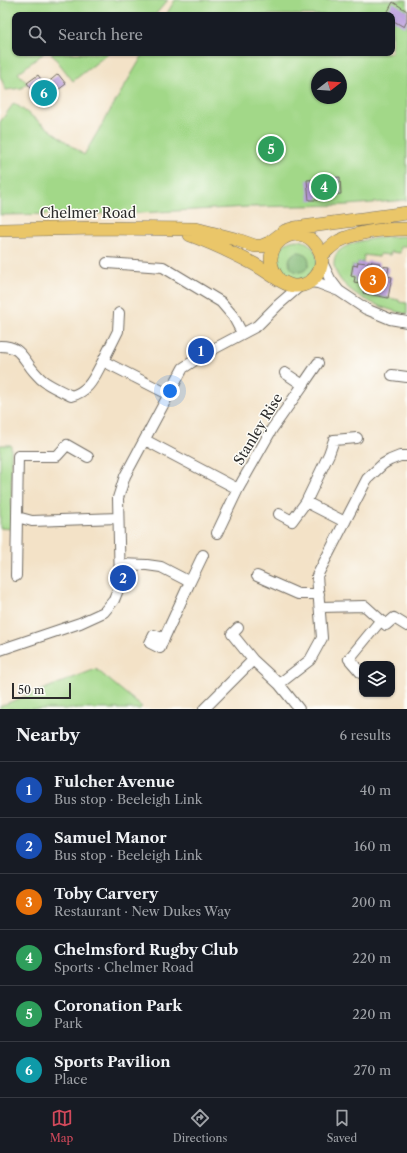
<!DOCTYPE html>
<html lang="en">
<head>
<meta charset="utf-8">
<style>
	:root { --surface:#171b24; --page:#20242c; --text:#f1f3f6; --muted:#9ea1a6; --line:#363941; --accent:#d1495b }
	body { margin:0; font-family:"Libre Caslon Text",serif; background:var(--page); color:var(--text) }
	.controls { position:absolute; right:12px; bottom:12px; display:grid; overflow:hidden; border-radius:8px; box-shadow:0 1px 3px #0004 }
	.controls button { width:36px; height:36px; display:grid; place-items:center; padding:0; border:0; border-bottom:1px solid var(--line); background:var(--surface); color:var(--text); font:20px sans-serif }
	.compass { position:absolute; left:311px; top:68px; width:36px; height:36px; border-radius:50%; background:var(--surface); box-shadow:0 1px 3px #0004; rotate:73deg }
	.scale { position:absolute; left:12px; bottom:10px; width:59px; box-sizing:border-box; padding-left:4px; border:2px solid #2b2b2b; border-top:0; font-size:11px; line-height:14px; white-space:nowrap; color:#2b2b2b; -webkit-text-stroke:3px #fdfcf7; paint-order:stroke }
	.you { position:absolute; left:170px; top:391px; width:14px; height:14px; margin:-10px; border:3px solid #fff; border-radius:50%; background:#1a73e8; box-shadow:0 0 0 6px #1a73e833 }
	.badge { display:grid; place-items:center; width:26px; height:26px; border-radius:50%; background:var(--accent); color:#fff; font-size:13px; font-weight:700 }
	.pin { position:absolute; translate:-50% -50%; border:2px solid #fff; box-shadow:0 1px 4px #0006 }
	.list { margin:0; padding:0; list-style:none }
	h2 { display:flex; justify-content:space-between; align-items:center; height:52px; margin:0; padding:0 16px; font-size:17px }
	h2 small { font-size:13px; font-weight:400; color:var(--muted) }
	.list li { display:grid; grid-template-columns:26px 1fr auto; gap:12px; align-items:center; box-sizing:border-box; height:56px; padding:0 16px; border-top:1px solid var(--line) }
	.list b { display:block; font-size:15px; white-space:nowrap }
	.list p { margin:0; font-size:13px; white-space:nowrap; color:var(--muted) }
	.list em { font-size:13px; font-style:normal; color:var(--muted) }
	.icon { flex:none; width:22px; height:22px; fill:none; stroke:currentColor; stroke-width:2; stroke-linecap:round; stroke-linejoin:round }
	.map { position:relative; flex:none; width:407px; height:709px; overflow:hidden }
	.search { position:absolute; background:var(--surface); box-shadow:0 1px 3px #0004; left:12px; right:12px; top:12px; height:44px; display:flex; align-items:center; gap:10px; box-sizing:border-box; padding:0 14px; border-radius:8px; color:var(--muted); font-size:15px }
	.sheet { height:388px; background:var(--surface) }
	nav { display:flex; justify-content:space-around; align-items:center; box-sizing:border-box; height:56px; border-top:1px solid var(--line); background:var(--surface); font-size:11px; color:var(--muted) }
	nav a { display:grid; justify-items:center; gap:2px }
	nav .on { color:var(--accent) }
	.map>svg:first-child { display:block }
	.green { fill:#a2d888; stroke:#66825a; fill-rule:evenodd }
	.forest { fill:#81b874; stroke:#567250 }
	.building { fill:#b99cdc }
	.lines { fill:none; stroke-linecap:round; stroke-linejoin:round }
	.minor-casing { stroke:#716b62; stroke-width:12 }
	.major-casing { stroke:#716b62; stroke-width:14 }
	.minor { stroke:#fff; stroke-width:10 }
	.major { stroke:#eac669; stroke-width:13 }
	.labels { text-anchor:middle; stroke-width:3; stroke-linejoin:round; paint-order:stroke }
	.street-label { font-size:14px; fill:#2b2b2b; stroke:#fdfcf7 }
</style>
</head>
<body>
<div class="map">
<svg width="407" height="709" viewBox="0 0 407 709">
	<rect width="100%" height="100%" fill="#fdfcf7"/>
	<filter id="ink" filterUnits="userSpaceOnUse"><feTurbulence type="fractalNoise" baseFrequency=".025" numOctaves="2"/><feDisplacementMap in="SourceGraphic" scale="8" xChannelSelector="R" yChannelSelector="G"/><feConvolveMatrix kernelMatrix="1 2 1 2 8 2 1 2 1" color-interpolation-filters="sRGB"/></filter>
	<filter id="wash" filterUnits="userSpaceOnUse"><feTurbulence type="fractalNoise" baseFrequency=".012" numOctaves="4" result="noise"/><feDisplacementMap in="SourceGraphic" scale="16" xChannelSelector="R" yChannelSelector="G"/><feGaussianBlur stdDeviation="0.9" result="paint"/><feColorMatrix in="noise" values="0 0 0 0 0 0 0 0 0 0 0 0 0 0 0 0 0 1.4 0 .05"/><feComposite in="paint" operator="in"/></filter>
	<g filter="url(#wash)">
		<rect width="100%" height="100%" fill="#f3e2c7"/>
		<path class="green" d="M0 0H168L155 15H15V53H44L18 73 27 83 22 88 6 90 0 76Z
			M175 0H407V200L348 205 247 207 140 213 0 215V122L14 103 84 155 144 53H392V15H166ZM317 74H341V98H317Z
			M51 53H109L73 81Z
			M407 236V246H401L400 253 391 252 390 255 380 254 379 257 364 255 363 263 358 262 357 266 353 265 351 276 355 277 365 284 363 293 399 300V302L407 303V314C383 310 338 292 334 265 334 259 335 255 339 251 354 238 388 237 407 236Z
			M277 260a20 20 0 1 1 40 0a20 20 0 1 1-40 0Z
			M0 445H11L12 529 0 528Z
			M96 669 142 707 140 709H0V706Z"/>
		<path class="forest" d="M289 262a10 10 0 1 1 20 0a10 10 0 1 1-20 0Z"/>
		<g id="blocks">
			<path class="building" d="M393 2 407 11V21L404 27 392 20V15L387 13Z
				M58 74 66 84 42 102 27 83 38 75 45 85Z
				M340 177 341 194 318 196V200H309L307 180Z
				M368 261 380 263 379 266 389 267 387 276 392 277 388 298 363 293 365 284 354 282 355 277 351 276 353 265 357 266 358 262 367 263Z"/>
		</g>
	</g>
	<g filter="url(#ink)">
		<use href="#blocks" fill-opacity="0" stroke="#716b62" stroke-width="1"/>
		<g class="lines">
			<defs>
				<path id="minor" d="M322 262 330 279 339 291
					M107 263 163 267 221 302 233 316 242 333
					M310 282 318 283 339 291 366 309 390 319 407 322
					M0 346C17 346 20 353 29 365 32 370 37 375 41 379 49 386 62 391 71 396 90 391 94 377 103 361L168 394
					M103 361 118 331 119 313
					M392 375 407 377
					M303 385 318 363
					M145 440 238 489
					M279 514 292 521 306 502
					M17 517 32 521 118 518
					M345 522 306 502 329 454 334 440 357 438
					M217 533 238 489 272 429 303 385 285 373
					M120 564 147 565 161 567 190 582 203 555
					M16 576 18 456H57L67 445 88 457
					M257 576 298 594H319
					M320 607 365 606 386 625 394 618 407 626
					M238 628 232 634 253 660
					M164 639 154 635 150 643 160 648 161 645 190 582
					M0 650 80 623 104 612 114 600 120 585 118 498 125 476 183 368 206 353 257 326 278 305 300 286
					M362 674 349 659 381 620
					M279 684 299 709
					M204 709 253 660 279 684 310 660 322 638 317 576 367 479 383 464 390 460 400 456H407"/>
				<path id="major" d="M0 230 97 228 196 229 235 239 255 246H262L269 243 285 231 295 228 407 213
					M190 235C212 243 233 253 254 264 264 269 283 285 294 286 305 287 316 280 320 269 323 261 322 253 317 246 298 217 254 247 278 278
					M322 255C327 251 332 245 339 241 359 231 385 229 407 229"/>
			</defs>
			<use href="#minor" class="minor-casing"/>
			<use href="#major" class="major-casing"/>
			<use href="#minor" class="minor"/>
			<use href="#major" class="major"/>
		</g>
	</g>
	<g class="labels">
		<g class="street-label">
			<text x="88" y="218">Chelmer Road</text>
			<text transform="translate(258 429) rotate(-59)" y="5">Stanley Rise</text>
		</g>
	</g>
</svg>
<div class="controls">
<button><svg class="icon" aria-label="layers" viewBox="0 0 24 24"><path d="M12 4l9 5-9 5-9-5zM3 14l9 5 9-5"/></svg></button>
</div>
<svg class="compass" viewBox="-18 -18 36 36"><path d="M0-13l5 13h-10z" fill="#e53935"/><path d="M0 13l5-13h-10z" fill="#9ea1a6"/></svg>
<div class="scale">50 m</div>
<div class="you"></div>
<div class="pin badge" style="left:201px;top:351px;background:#1a4fb4">1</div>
<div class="pin badge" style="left:123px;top:578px;background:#1a4fb4">2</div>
<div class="pin badge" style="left:373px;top:280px;background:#e8710a">3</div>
<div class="pin badge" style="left:324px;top:187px;background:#2e9e5b">4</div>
<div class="pin badge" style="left:271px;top:149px;background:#2e9e5b">5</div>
<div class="pin badge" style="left:44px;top:93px;background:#0f9aa8">6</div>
<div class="search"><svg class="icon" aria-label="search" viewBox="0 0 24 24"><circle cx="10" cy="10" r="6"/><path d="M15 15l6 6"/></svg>Search here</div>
</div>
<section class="sheet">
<h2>Nearby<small>6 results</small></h2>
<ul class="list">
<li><span class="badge" style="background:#1a4fb4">1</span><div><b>Fulcher Avenue</b><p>Bus stop · Beeleigh Link</p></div><em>40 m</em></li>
<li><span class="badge" style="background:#1a4fb4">2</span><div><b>Samuel Manor</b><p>Bus stop · Beeleigh Link</p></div><em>160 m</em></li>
<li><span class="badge" style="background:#e8710a">3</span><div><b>Toby Carvery</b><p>Restaurant · New Dukes Way</p></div><em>200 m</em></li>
<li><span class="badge" style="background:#2e9e5b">4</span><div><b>Chelmsford Rugby Club</b><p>Sports · Chelmer Road</p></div><em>220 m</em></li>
<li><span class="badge" style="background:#2e9e5b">5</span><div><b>Coronation Park</b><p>Park</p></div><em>220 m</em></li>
<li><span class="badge" style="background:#0f9aa8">6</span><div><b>Sports Pavilion</b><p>Place</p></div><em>270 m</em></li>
</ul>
</section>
<nav>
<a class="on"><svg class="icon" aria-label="map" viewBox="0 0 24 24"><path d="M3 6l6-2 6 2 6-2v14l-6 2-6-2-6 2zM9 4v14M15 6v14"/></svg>Map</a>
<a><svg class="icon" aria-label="directions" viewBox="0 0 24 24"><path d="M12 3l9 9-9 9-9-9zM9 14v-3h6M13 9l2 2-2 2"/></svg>Directions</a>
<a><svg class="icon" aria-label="saved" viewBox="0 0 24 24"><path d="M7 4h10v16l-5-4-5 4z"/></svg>Saved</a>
</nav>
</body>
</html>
